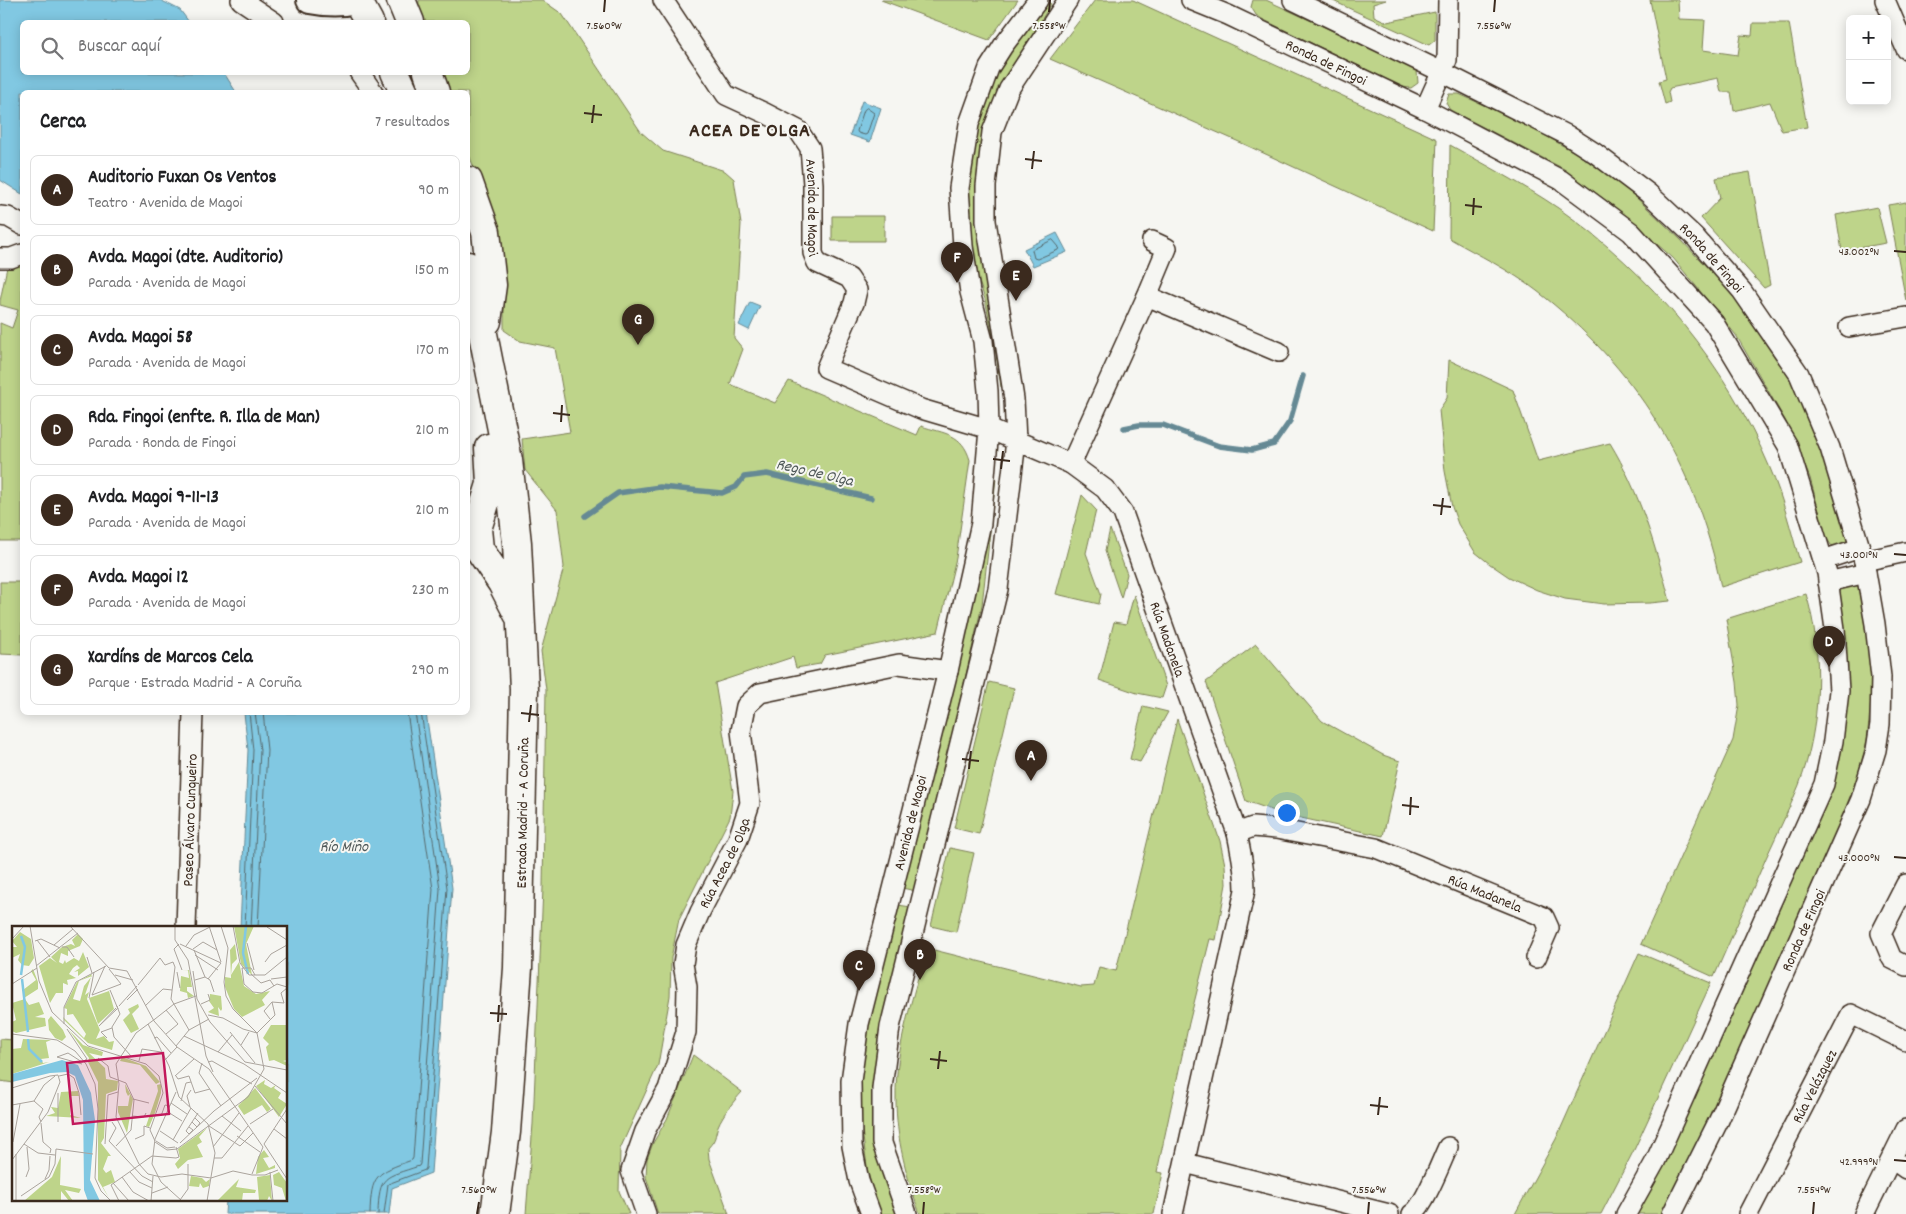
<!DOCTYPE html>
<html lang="es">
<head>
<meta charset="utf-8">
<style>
	:root { --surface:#fff; --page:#f6f6f6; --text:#202124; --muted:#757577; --line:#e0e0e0; --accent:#3b2a1e }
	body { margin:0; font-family:Dekko,sans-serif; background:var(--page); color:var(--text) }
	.controls { position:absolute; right:15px; top:15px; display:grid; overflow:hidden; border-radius:8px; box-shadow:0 2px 12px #0003 }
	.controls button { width:45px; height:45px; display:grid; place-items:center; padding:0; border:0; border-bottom:1px solid var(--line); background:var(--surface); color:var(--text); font:25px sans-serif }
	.you { position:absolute; left:1286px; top:812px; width:18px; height:18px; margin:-12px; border:4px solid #fff; border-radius:50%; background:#1a73e8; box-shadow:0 0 0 8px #1a73e833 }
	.badge { display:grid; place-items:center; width:32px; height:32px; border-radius:50%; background:var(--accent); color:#fff; font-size:16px; font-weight:700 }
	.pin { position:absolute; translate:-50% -41px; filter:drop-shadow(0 1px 2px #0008) }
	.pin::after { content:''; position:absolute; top:26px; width:18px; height:15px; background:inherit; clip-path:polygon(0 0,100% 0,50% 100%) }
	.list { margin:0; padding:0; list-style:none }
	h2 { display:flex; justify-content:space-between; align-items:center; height:65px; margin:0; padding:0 20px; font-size:21px }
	h2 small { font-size:16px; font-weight:400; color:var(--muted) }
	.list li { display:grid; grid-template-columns:32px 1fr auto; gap:15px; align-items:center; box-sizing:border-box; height:70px; margin:0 10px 10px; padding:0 10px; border:1px solid var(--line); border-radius:8px }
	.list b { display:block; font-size:19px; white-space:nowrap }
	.list p { margin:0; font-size:16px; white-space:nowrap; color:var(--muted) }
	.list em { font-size:16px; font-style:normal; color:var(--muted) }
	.icon { flex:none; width:28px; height:28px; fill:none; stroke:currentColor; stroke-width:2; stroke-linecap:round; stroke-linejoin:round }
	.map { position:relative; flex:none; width:1906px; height:1214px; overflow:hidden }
	.search { position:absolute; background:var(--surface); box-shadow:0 2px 12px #0003; left:20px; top:20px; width:450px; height:55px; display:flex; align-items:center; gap:12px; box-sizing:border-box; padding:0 18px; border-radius:8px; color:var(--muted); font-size:19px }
	.panel { position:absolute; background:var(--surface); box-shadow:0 2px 12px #0003; left:20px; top:90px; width:450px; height:625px; border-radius:8px }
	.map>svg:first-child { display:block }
	.green { fill:#bed48a; stroke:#7c7f54 }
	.water { fill:#81c8e2; stroke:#658994 }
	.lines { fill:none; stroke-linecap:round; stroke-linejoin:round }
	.shore { stroke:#57696c; stroke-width:1 }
	.stream { stroke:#658994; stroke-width:5.5 }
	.street-casing { stroke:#3b2a1e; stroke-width:22 }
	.secondary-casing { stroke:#3b2a1e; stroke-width:30 }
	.highway-casing { stroke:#3b2a1e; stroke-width:31 }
	.street { stroke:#f6f6f2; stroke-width:19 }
	.secondary { stroke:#f6f6f2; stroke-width:26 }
	.highway { stroke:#f6f6f2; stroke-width:28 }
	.ticks { fill:none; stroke:#3b2a1e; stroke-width:2 }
	.labels { text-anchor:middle; stroke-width:4; stroke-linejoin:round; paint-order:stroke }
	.street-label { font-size:15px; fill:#3b2a1e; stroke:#f6f6f2 }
	.water-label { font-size:16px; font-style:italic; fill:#505959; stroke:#f6f6f2 }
	.district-label { font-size:20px; font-weight:bold; letter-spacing:1px; fill:#3b2a1e; stroke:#f6f6f2 }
	.inset-river { fill:none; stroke:#81c8e2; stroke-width:2.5 }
	.inset-road { fill:none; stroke:#aba49d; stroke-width:1 }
	.view { fill:#c2185b; fill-opacity:0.15; stroke:#c2185b; stroke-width:2.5 }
	.inset-edge { fill:none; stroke:#3b2a1e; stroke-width:2.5 }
	.ticks-label { font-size:12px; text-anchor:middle; fill:#3b2a1e; stroke:#f6f6f2; stroke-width:4; stroke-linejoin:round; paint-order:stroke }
</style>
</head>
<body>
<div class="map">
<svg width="1906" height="1214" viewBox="0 0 1906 1214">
	<rect width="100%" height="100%" fill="#f6f6f2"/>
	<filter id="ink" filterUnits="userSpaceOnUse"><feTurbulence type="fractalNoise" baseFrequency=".02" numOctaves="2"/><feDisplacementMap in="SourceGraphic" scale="10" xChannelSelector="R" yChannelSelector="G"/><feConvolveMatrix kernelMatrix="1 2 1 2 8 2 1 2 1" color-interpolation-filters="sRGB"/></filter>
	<g filter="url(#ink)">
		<path class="green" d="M419 0H542L562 14 641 132 663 151 725 171 734 179 741 224 734 338 743 349 730 384 775 403 789 381 917 435 921 426C945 434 962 433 970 460L956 558 938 632 825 655 820 664 796 668 793 657 715 683 733 791 730 817 679 919 671 958 670 996 658 1065 620 1149 619 1191 629 1214H526L533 1124 543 888 546 690 541 651 564 567 557 510 525 470 522 439 570 432 555 348 520 341 504 330V288L480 184 468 152V92H445L437 73 468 72V22H418Z
			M881 0H1018L989 40Z
			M1046 0 1051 4 1009 74 982 150 1005 387H1001L994 341 985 299 975 270 966 226 967 156 990 85 1004 60Z
			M1095 0H1133L1437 139 1433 231 1246 145 1050 59Z
			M1253 0H1266L1407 65 1417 71 1418 83 1411 88 1402 87 1262 19 1256 15 1251 7Z
			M1331 0H1386L1373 4 1374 16 1387 22 1435 12V40L1429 45Z
			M1650 0H1678L1679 19 1705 20 1703 50 1738 55 1741 35 1752 36 1753 23H1789L1807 127 1782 131 1770 102 1734 111 1731 92H1721L1718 78 1670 88 1668 92 1670 102 1665 104 1659 81 1666 79Z
			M1449 94H1459L1519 121 1576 153 1625 187 1681 240 1740 302 1791 381 1823 458 1849 535 1847 544 1839 549 1831 545 1826 537 1810 478 1785 420 1736 335 1673 258 1616 208 1564 169 1450 110 1446 103Z
			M1450 145C1486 165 1524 185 1558 208 1651 273 1726 364 1770 468 1783 498 1791 531 1800 562L1721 587C1696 464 1635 367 1537 291 1510 270 1478 255 1449 238Z
			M1750 172 1770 285 1764 288 1701 218 1720 198 1716 178Z
			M1906 202V301L1888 205Z
			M1877 207 1886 243 1842 251 1836 215Z
			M832 216H884V241H832Z
			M22 261V541H0V323L12 328 18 310 0 305V301L7 267Z
			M1449 360 1513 390 1538 461 1610 443C1640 492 1655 546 1670 601L1650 603 1604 604 1565 599 1537 590 1509 577 1490 564 1475 552 1458 524 1452 507 1445 471 1439 410 1447 398Z
			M994 475 996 478 982 605 916 891 902 888Z
			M1082 495 1096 510 1086 553 1101 594 1099 604 1056 594Z
			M1110 529 1127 574 1121 598 1105 551Z
			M0 582H22V655L0 654Z
			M1852 584 1858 585 1870 655 1871 699 1867 740 1858 775 1835 836 1700 1140 1661 1214H1636L1824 803 1847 696 1846 643 1839 598 1840 590Z
			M1806 594C1824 652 1821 728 1799 785 1789 810 1777 834 1766 858 1749 898 1731 938 1714 977L1641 944 1733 740 1739 705 1737 682 1726 619Z
			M1134 595 1166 686 1162 698 1137 693 1099 680 1114 622 1126 624Z
			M1256 644 1322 721 1383 755 1400 761 1383 836 1283 814 1246 801 1206 682Z
			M989 682 1014 688 979 834 954 828Z
			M1143 706 1168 712 1140 762 1130 759Z
			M1177 719 1220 841 1225 865 1226 884 1216 940 1210 939 1189 1023 1157 1172 1163 1173 1154 1214H920C906 1176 896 1138 896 1098 895 1047 914 996 926 948L1081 987 1094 986 1099 967 1116 971Z
			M950 848 974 853 956 932 931 926Z
			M898 905 911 907 878 1046 874 1089 883 1173 896 1214H880L868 1173 861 1123 860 1070 869 1023Z
			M1639 953 1711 983 1634 1150 1601 1214H1515L1556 1139Z
			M0 1039 14 1040V1083L0 1081Z
			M693 1055 742 1092C733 1102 723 1114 718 1126 714 1138 717 1138 708 1148L709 1159 729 1214H658L646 1177 647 1159 653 1143 667 1119Z"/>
		<path class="water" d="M0 0H160L180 10 189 22H22V72L224 73 236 92H22V194L0 180Z
			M862 101 881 108 870 142 850 135Z
			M1057 233 1067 252 1033 266 1024 249Z
			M750 302 760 306 749 330 739 325Z
			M244 713H426L452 888 431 1173 392 1188 389 1214H225L226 1200H286V928H240L248 750Z"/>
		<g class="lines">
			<path class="shore" d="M867 108 874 113 867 134 865 135 858 133 857 131 864 110Z
				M1053 240 1059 247 1058 250 1037 259 1034 258 1032 250Z
				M245 928 253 750 249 712
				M251 928 260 750 255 712
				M258 928 267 750 263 712
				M370 1214C371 1174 376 1173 412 1160L413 1158 433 889 407 712
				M378 1214C379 1174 384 1178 419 1166L420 1164 440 889 415 712
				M384 1214 388 1184 425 1170 426 1168 447 888 421 712"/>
			<path class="stream" d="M1124 428 1139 425H1163L1219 446 1252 450 1274 444 1290 421 1303 376
				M585 516 618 493 660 487 722 493 736 487 744 477 767 474 871 498"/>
			<defs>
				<g id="street">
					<path d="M241 0 274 22"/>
					<path id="s1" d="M663 0 726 95 765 113 798 130 810 148 813 184V253L817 263 849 278 857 290 854 303 826 368 921 409 989 429 1071 464 1105 489 1123 513 1237 833C1241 854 1245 868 1245 890L1173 1214"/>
					<path id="s2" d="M1191 0 1228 15 1425 109 1561 180 1631 232 1714 323 1788 446 1827 573 1835 629 1839 691 1833 741 1824 784 1655 1162 1626 1214"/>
					<path id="s3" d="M1293 0 1442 72 1567 135 1595 153 1648 193 1695 237 1742 291 1799 374 1830 448 1864 561 1875 624 1881 677 1880 724 1876 750 1861 799 1719 1120 1672 1214"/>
					<path d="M1885 0 1906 49"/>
					<path d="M359 72 373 92"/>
					<path d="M1425 109 1447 60 1448 0"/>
					<path d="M0 216 8 217 22 225"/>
					<path d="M0 258H11L22 254"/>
					<path d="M1147 296 1279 352"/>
					<path d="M1849 327 1906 317"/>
					<path d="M1071 464 1147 296 1167 248 1152 241"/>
					<path d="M1823 560 1860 548"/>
					<path d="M1864 561 1906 552"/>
					<path d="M1828 582 1866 573"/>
					<path id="s4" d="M1237 833 1253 827 1276 829 1376 848 1544 917 1549 928 1536 958"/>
					<path d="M1906 884 1881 933 1892 959 1906 966"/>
					<path id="s5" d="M186 928 193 712"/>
					<path d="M1892 1159 1906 1169"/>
					<path d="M1185 1163 1389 1214"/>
					<path id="s6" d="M646 1214 631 1171 645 1131 668 1089 686 1032 687 987 683 964 686 945 700 912 738 839 750 803 741 731 746 706 760 693 899 664 948 671"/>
					<path id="s7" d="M871 1214 859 1181 852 1146 851 1081 859 1024 948 671 981 523 989 429 988 391 983 341 970 292 963 246 959 188 969 124 989 68 1003 46 1038 0"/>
					<path d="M907 1214 882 1143V1088L890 1027 998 589 1016 441 1014 399 986 221V186L992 132 1009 89 1068 0"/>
					<path d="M1412 1214C1424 1207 1441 1162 1448 1147"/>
					<path id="s8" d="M1748 1214 1851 1014 1906 1041"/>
					<path d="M1864 1214 1906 1129"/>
				</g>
				<path id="secondary" d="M310 0C325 3 340 4 356 0"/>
				<path id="highway" d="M357 0 369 22
					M401 0 410 22
					M395 72 404 92
					M428 72 435 92
					M468 181 486 232 492 285 487 321
					M468 266 479 314 508 460 517 543 524 689 518 968 506 1132 495 1214
					M489 448 491 484 477 529 479 549 502 583 518 614"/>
			</defs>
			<use href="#street" class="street-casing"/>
			<use href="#secondary" class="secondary-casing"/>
			<use href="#highway" class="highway-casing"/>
			<use href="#street" class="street"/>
			<use href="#secondary" class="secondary"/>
			<use href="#highway" class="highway"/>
		</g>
	</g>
	<path class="ticks" d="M604 12 605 0M1049 12 1050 0M1494 12 1495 0M584 113 602 115M592 123 594 105M1025 159 1042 161M1032 169 1034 151M1465 205 1482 207M1473 215 1474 198M1894 251 1906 252M553 413 570 415M561 422 562 405M993 459 1010 461M1001 469 1003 451M1433 505 1451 507M1441 515 1443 498M1894 554 1906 555M521 713 539 715M529 722 531 705M962 759 979 761M969 769 971 751M1402 805 1419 807M1410 815 1411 797M1894 857 1906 858M490 1013 507 1014M498 1022 499 1005M930 1059 947 1061M938 1069 940 1051M1370 1105 1388 1107M1378 1115 1380 1097M1894 1160 1906 1161M477 1214 479 1202M923 1214 924 1202M1368 1214 1369 1202M1813 1214 1814 1202"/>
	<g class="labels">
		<g class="street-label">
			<text dy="5" stroke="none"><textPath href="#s2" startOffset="149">Ronda de Fingoi</textPath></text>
			<text dy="5" stroke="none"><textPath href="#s1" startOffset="275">Avenida de Magoi</textPath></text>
			<text dy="5" stroke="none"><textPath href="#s3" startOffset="496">Ronda de Fingoi</textPath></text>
			<text dy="5" stroke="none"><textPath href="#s1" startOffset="935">Rúa Madanela</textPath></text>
			<text transform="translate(522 813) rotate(-89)" y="5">Estrada Madrid - A Coruña</text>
			<text dy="5" stroke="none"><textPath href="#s5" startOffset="108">Paseo Álvaro Cunqueiro</textPath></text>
			<text dy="5" stroke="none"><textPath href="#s7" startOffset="401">Avenida de Magoi</textPath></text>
			<text dy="5" stroke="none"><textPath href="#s6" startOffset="374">Rúa Acea de Olga</textPath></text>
			<text dy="5" stroke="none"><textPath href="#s4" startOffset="260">Rúa Madanela</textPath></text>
			<text transform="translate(1803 930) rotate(-66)" y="5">Ronda de Fingoi</text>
			<text dy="5" stroke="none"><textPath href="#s8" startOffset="144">Rúa Velázquez</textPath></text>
		</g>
		<g class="water-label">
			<text transform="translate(815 471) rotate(13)" y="6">Rego de Olga</text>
			<text x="344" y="851">Río Miño</text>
		</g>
		<g class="district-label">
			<text x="750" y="136">ACEA DE OLGA</text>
		</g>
	</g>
	<g transform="translate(12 926)">
		<rect width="275" height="275" fill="#f6f6f2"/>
		<path d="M222 0H242L234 18 240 49 229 38ZM8 6 19 13 22 32 17 40 10 39 6 34 8 28 0 32V21H5L0 15ZM66 8 71 13 68 20 56 25V30L49 27 47 36 51 38 53 34 54 37 62 32 67 35 71 26 77 41 66 50V45L62 46 68 42 65 39 61 42 57 48 64 52 55 54 56 59 51 57V67H44L38 77 27 40 38 32 45 37 39 31 50 21 59 18 63 20 60 14ZM223 18 225 33 220 38 219 49 227 36 232 60 244 68 258 65 250 74 253 79 230 91 222 83 213 61V51L219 52 218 24ZM21 43 26 56V63L12 72 11 64 24 54 19 45ZM176 44 169 45 177 44 180 61H175V65L182 70 176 72 175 67 168 65 169 50 177 52ZM80 48 73 69 77 66 75 73 88 104 84 113 92 110 97 116 102 115 100 124 76 117 52 94 51 91 72 112 74 108 61 88 55 89V83L52 82 65 56ZM80 50 72 60 68 75 61 73 67 55ZM97 65 102 83 86 98 77 72ZM198 68 209 70 210 83 209 85 206 81 207 90 196 86 202 82 197 75ZM13 73 17 79 27 76 32 88 23 91 33 92 34 100 4 107 0 105V96L4 94 0 77ZM126 78 127 81 120 88 127 103 119 107 111 94 118 87 116 83ZM39 90 51 104 54 111 50 115 43 112 37 104 36 94ZM259 99H274L275 134 271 135 275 136V140L262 134 257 135 254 121 257 118 251 112ZM57 104 71 119 91 126 90 130 77 127 93 142 94 153 106 155 105 164 94 168 92 212 89 217 99 230H96L91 243 94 247 99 244 103 256 91 261 97 272 86 254V156L76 136 77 132ZM11 113 39 114 34 116 37 132 29 133 31 137 37 136 0 148V123L9 122ZM110 131 134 140 148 156 144 158 128 139 108 135ZM253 154 252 158 259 162 264 159 262 162 269 167 266 172 275 178 267 191 244 160ZM113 158 121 173 115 207 106 186V180H116L118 168 116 170 114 166ZM149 158V167L143 187 137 201 134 200 146 165 145 159ZM243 162 259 183 255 186 250 179 232 189 226 180ZM66 165 67 170H58V189L69 192 34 190 43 187 39 181 46 182 49 166ZM195 202 187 211 190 216 185 219 191 231 176 234 166 243 163 238 168 232 166 223ZM252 224 257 231 251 232 257 242 263 239V242L244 248 246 231ZM49 230 48 259 69 263 67 267 53 264 61 275H57L49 265V275H12L40 251ZM267 246 275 257 274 275 270 262 262 259 261 249ZM258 249 260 275 257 270 255 275 247 274 245 251ZM179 250 190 252 194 256 198 253 197 260 191 262 188 257 187 261 177 260ZM227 253 224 261 244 264 243 267H231L230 275H205Z" fill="#bed48a" fill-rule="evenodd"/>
		<path d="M50 134 66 139 79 167 83 194 78 254 88 275H76L72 264 71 174 63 150 55 146 38 147 0 156V148Z" fill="#81c8e2"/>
		<path class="inset-river" d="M234 0 231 27 236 48M9 10 13 21 9 49M10 53 16 106M16 113 17 123 30 136"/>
		<path class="inset-road" d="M18 0 27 55 40 86 76 120 134 138 147 150 151 167 138 204 143 215M58 0 97 42 115 45 142 95 165 121 197 143 251 221M163 0V14L176 34 194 130 201 146M197 0 209 36M221 0 228 37 237 49H253L275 31M255 1 275 14M0 13 12 0M25 14 38 31M23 15 29 13 48 22M235 17 242 44M167 18 162 23 170 44M168 18 209 37M42 19 61 3M174 20 182 9 200 0M50 21H55L62 31M181 23 191 16 205 24M182 24 193 51M183 29 206 44M75 31 80 47M148 32 153 39 161 36 163 41 159 73 177 104M253 36 259 28 275 19M24 40 66 7M93 40 80 69 109 58 97 43M181 45 185 73 198 96 233 136M165 46 168 62M239 48 249 57 258 54 262 60M103 49 121 54M243 49 239 42H230L232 58 241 66 250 67 265 58 275 61M196 53 209 37M259 53 275 51M183 54 193 51 198 54 202 66M0 58 25 42M126 59 148 32M98 64 106 83 105 80M77 72 82 46M115 74 126 63M189 78 198 74 196 68M107 80 125 60M133 80 151 63 160 64M104 82 87 100 105 83M106 83 108 88 100 101 102 111 119 130M154 84 166 98 154 108M196 89 211 92 231 103 245 107 263 89 260 76M143 93 124 107 104 138 107 158 104 191 127 238 136 248 149 251 170 248 199 252 221 245 240 249M143 93 162 78 184 70M258 93 252 85 260 76 272 77 269 67 275 62M52 98V81L64 56 94 40M136 98 157 140 167 171 196 198 203 227 195 275M218 106 243 137M0 108 45 114 63 125 74 138 83 158 86 183 83 252 89 265 99 275M172 110 232 138 275 167M95 112 89 106 100 102M142 112 145 111 159 127M229 119 237 106M164 120 177 104 197 93M206 126 220 109M45 131 56 127 70 136 75 133 55 103M45 131 70 138M86 132 96 140 98 151 114 157 122 174 119 204 104 220M153 134 165 121M127 135 130 123 149 126M196 136 200 135 240 158M233 136 275 144M190 137 187 147 209 180M47 150 56 148 62 152 67 167 69 189M163 150 182 133M164 150 166 153 177 150 183 167 198 163M243 160 275 198M0 162 38 150 46 149 48 156 36 186 12 218M164 166 143 213 140 238 149 256 170 275M46 167V196M121 173 137 177M22 175 32 159 43 150M22 175 31 183 27 191 29 196M169 175 174 157 179 156M159 177 175 188M0 179 22 175M178 181 175 170 179 164M156 186 170 195M120 190 132 191 134 187M149 190 153 179 158 180M210 190 229 205M100 196 104 202 97 215 130 250 141 256M180 196 185 201 188 197 183 192M29 197 31 216 39 223 38 227M238 198 261 183M197 200 228 220 241 207M177 201 181 204 177 208 174 205 186 187M262 203 275 213M148 205 166 217M225 210 248 226M123 213 132 209V200L138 202M161 214 179 182M144 215 155 222 163 221M1 216 8 178M143 216 155 224 165 223 236 171 252 143 245 107 221 83 214 70 212 56 216 22 209 0M168 217 202 185 245 152M93 218 96 169 106 166M252 218 275 253M252 218 275 183M201 221 227 187M4 228V275M140 230 164 232 167 231 164 221M202 232H210L236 200M0 234 12 218 26 227 43 229M118 246 127 256 140 262M258 246 261 275M240 248 251 221M240 249H253L266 244M14 251 17 243 15 221M110 251 121 266 137 275M33 253 37 244 38 230M101 257 117 275M140 267 156 261M9 270 37 251 43 238 44 223 81 228M168 274 176 263V238M107 275 99 259 140 230M139 275 141 250"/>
		<path class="view" d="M151 127 157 188 61 198 55 137Z"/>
		<rect width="275" height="275" class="inset-edge"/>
	</g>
	<g class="ticks-label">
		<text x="604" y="29">7.560°W</text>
		<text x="1049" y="29">7.558°W</text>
		<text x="1494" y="29">7.556°W</text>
		<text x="1859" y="255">43.002°N</text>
		<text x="1859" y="558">43.001°N</text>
		<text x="1859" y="861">43.000°N</text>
		<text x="1859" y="1165">42.999°N</text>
		<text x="479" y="1193">7.560°W</text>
		<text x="924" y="1193">7.558°W</text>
		<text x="1369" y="1193">7.556°W</text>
		<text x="1814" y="1193">7.554°W</text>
	</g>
</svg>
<div class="controls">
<button>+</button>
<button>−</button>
</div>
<div class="you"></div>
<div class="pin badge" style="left:1031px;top:781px">A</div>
<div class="pin badge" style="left:920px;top:980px">B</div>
<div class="pin badge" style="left:859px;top:991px">C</div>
<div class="pin badge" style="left:1829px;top:667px">D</div>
<div class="pin badge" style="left:1016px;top:301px">E</div>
<div class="pin badge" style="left:957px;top:283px">F</div>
<div class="pin badge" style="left:638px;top:345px">G</div>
<div class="search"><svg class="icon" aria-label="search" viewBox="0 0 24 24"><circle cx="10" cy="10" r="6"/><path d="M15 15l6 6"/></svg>Buscar aquí</div>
<section class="panel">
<h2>Cerca<small>7 resultados</small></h2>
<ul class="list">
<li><span class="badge">A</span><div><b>Auditorio Fuxan Os Ventos</b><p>Teatro · Avenida de Magoi</p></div><em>90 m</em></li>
<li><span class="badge">B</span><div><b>Avda. Magoi (dte. Auditorio)</b><p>Parada · Avenida de Magoi</p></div><em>150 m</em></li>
<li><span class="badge">C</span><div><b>Avda. Magoi 58</b><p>Parada · Avenida de Magoi</p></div><em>170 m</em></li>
<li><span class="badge">D</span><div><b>Rda. Fingoi (enfte. R. Illa de Man)</b><p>Parada · Ronda de Fingoi</p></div><em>210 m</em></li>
<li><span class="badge">E</span><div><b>Avda. Magoi 9-11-13</b><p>Parada · Avenida de Magoi</p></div><em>210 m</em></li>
<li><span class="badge">F</span><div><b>Avda. Magoi 12</b><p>Parada · Avenida de Magoi</p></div><em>230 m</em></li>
<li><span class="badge">G</span><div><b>Xardíns de Marcos Cela</b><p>Parque · Estrada Madrid - A Coruña</p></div><em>290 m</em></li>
</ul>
</section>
</div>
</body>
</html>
